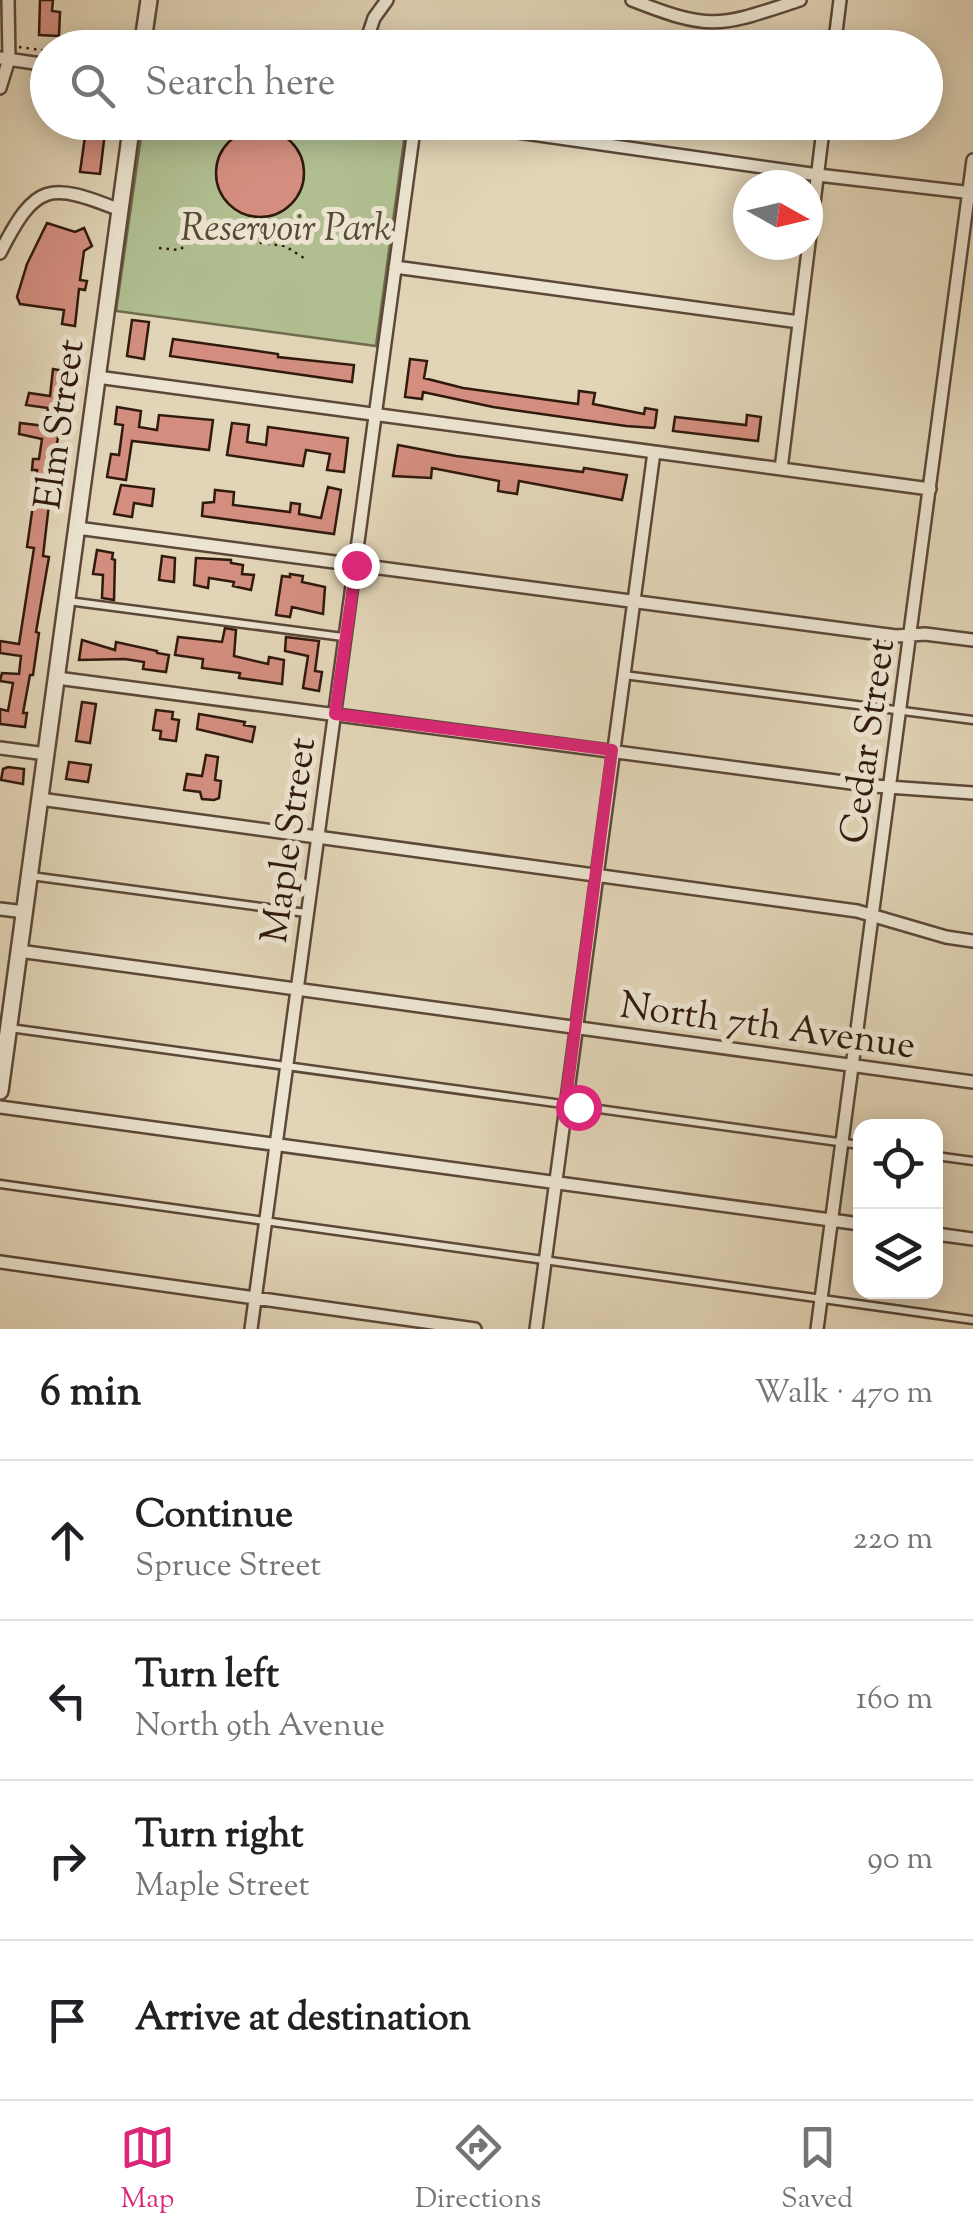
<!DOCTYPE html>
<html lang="en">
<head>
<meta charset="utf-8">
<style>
	:root { --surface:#fff; --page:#f2f2f2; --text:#202124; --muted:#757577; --line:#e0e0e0; --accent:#db2777 }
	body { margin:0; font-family:"Sorts Mill Goudy",serif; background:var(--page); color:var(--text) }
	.controls { position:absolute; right:30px; bottom:30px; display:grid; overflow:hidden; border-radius:20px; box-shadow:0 5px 25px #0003 }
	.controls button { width:90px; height:90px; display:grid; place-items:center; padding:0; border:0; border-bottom:2px solid var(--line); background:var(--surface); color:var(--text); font:50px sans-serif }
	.compass { position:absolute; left:733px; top:170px; width:90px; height:90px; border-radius:50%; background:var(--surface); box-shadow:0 5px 25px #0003; rotate:98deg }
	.stop { position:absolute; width:30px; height:30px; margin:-22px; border:8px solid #db2777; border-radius:50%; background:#fff }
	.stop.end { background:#db2777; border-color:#fff; box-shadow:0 2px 10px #0008 }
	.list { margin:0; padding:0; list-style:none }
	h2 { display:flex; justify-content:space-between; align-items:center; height:130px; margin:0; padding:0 40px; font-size:42px }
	h2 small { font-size:32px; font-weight:400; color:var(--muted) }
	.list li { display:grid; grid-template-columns:65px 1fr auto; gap:30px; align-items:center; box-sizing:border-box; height:160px; padding:0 40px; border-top:2px solid var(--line) }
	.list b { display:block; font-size:38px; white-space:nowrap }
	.list p { margin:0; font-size:32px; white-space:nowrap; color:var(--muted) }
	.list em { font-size:32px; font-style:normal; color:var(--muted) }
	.icon { flex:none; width:55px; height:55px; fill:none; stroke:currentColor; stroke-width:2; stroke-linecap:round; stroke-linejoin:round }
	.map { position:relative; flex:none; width:973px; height:1329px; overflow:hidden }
	.search { position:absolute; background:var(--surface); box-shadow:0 5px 25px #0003; left:30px; right:30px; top:30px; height:110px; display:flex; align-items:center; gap:25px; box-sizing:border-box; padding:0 35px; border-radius:55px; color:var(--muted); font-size:38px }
	.sheet { height:770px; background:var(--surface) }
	nav { display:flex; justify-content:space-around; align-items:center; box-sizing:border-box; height:140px; border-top:2px solid var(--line); background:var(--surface); font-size:28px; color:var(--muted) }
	nav a { display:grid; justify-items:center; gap:5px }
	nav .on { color:var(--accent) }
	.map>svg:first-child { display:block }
	.green { fill:#b0be90; stroke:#706c4e; stroke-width:2.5 }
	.building { fill:#d38e7f; stroke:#30190d; stroke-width:2.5 }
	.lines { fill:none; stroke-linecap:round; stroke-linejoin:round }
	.service-casing { stroke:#5c4838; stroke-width:11 }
	.minor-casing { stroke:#5c4838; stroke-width:16 }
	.tertiary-casing { stroke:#5c4838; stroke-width:20 }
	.path { stroke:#30190d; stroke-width:2.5; stroke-dasharray:2.5 5; stroke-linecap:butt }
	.service { stroke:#ece4d0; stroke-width:6 }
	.minor { stroke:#ece4d0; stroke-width:11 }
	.tertiary { stroke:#ece4d0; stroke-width:15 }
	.route { stroke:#db2777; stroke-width:12 }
	.labels { text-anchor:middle; stroke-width:10; stroke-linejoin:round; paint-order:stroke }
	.park-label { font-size:38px; font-style:italic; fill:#564b34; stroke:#ece4d0 }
	.street-label { font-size:38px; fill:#30190d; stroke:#ece4d0 }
</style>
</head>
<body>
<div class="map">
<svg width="973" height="1329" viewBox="0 0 973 1329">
	<rect width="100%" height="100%" fill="#e2d5b7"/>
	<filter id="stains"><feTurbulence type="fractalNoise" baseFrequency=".002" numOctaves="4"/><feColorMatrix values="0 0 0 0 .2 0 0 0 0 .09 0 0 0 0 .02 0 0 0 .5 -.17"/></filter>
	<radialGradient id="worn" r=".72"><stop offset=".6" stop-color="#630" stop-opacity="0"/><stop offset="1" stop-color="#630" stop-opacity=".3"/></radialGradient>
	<path class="green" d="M395 123 402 126 405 133 376 346 116 311 143 123Z"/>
	<path class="building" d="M40 0H53L52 11 60 12 59 36 39 35Z
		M216 173a44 44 0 1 1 88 0a44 44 0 1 1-88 0Z
		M86 129 105 132 100 174 80 172Z
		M47 223 75 232 84 228 92 246 84 251 80 280 87 281 85 290 79 289 75 326 62 324 64 310 20 304 17 297 27 264Z
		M132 320 149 322 144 359 127 356Z
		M173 339 278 354V357L354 365 352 382 170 356Z
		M410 359 427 361 424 378 463 388 578 404 579 391 595 393 593 404 644 414 645 408 657 410 655 426 654 428 626 426 493 407 423 392 422 399 405 397Z
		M53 369 69 372 54 461 43 556 49 557 36 632 39 633 33 675H30L23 713H27L25 727 0 724V709L8 711 13 683 0 681 2 673 19 674 21 656 0 653V641L19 644 34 548 27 547 36 484 37 470H32L33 459H39L42 439 19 434 20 423 45 426 48 408 26 405 29 393 50 396Z
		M117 407 141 411 139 427 157 430 159 415 213 420 209 450 132 441 126 480 107 477 111 454 119 455 123 425 115 424Z
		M747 415 761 417 758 441 673 431 675 417 746 425Z
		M232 423 249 425 247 442 266 445 268 427 348 438 344 472 327 470 330 454 306 450 303 466 227 455Z
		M398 445 456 456 583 472 584 468 627 475 622 500 519 481 517 494 498 491 499 481 432 468 431 478 393 476Z
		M121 485 154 489 152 506 134 503 132 517 114 514Z
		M328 487 341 490 334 534 202 516 203 503 214 502 215 490 234 492 233 505 290 512 291 503 300 504 299 514 321 518Z
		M97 550 113 553 112 559 115 560 114 600 102 598 103 575 93 574Z
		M162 556 175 558 174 582 159 580Z
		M196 558 231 560V563L243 565 242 574 254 575 251 590 233 586 234 582 209 578 208 588 194 585Z
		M290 574 303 576 302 582 325 587 323 614 292 607 290 617 276 615 282 576 290 577Z
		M225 628 236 630 234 656 268 664 269 657 284 660 282 684 239 678 240 673 202 668 203 659 175 655 178 637 222 642Z
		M286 637 319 641 315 671 322 672 319 691 303 688 308 656 285 651Z
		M82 640 115 650 116 642 157 651V653L169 655 166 672 143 669 144 662 125 659 79 660Z
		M82 702 96 704 90 743 76 741Z
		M156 710 173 712 172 719 179 720 176 741 160 739 161 731 153 730Z
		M199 714 245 722 244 725 255 727 252 742 197 729Z
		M206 755 218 757 215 780 221 781 219 798 214 800 202 799 200 792 184 790 187 774 202 776Z
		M69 762 91 765 88 782 66 779Z
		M8 767 24 769 23 784 1 780 3 769Z"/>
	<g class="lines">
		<defs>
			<path id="service" d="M68 601 343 637
				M624 675 973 720
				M31 876 306 913
				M10 1028 860 1145
				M936 1156 973 1161
				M0 1184 973 1320"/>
			<path id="minor" d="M632 0C713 32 720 26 800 0
				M364 48 374 18 387 0
				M834 48 840 0
				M0 58 48 65
				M0 88 9 59 8 0
				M447 122 818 175 973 193
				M0 253C36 182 49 182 120 210
				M395 267 799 322
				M97 377 930 489
				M781 469 824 122
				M77 528 896 636 925 634 973 640
				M57 678 874 786 973 793
				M0 748 46 754
				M40 799 857 911 946 937 973 941
				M0 909 25 912
				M19 951 973 1082
				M0 1107 860 1224
				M936 1234 973 1239
				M0 1262 475 1329
				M251 1329 415 122
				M536 1329 654 452
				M817 1329 973 160"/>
			<path id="tertiary" d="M142 48 149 0
				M0 1091 132 122"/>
		</defs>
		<use href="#service" class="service-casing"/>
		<use href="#minor" class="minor-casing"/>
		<use href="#tertiary" class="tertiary-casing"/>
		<path class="path" d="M19 47 48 51
			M159 248 179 250 217 225 246 241 285 246 307 260"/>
		<use href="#service" class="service"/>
		<use href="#minor" class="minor"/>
		<use href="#tertiary" class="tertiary"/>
	</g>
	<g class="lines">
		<path class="route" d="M356 565 335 714 612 750 565 1106 578 1107"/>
	</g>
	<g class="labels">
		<g class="park-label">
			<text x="286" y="240">Reservoir Park</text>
		</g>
		<g class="street-label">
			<text transform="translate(58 424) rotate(-82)" y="13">Elm Street</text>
			<text transform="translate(866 741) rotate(-82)" y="13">Cedar Street</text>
			<text transform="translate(287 840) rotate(-82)" y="13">Maple Street</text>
			<text transform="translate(768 1024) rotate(8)" y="13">North 7th Avenue</text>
		</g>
	</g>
	<rect width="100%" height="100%" filter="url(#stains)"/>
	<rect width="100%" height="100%" fill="url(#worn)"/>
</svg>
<div class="controls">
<button><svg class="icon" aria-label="locate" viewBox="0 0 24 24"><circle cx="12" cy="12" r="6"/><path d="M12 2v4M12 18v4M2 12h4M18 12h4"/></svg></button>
<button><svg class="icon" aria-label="layers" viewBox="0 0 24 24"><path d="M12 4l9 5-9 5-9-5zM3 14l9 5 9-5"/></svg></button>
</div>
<svg class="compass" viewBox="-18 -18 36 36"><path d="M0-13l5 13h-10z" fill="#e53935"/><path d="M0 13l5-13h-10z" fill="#757577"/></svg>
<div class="stop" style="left:578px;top:1107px"></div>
<div class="stop end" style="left:356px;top:565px"></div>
<div class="search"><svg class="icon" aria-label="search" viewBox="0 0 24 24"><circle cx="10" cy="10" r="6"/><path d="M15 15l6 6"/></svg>Search here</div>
</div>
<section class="sheet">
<h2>6 min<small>Walk · 470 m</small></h2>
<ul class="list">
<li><svg class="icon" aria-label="ahead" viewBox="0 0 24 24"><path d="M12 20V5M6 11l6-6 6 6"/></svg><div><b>Continue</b><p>Spruce Street</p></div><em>220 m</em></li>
<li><svg class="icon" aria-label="left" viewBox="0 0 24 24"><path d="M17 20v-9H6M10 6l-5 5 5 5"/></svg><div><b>Turn left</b><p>North 9th Avenue</p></div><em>160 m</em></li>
<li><svg class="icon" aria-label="right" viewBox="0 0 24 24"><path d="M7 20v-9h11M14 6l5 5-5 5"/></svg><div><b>Turn right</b><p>Maple Street</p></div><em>90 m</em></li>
<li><svg class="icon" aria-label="arrive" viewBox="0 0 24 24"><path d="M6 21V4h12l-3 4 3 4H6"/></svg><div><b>Arrive at destination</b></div></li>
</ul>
</section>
<nav>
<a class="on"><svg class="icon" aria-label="map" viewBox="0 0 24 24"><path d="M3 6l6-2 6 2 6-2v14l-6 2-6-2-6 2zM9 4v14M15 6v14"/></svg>Map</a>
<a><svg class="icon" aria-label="directions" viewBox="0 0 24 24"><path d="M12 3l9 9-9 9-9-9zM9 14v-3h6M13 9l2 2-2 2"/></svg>Directions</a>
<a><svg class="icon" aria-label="saved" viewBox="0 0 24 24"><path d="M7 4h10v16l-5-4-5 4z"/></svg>Saved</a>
</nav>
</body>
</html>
